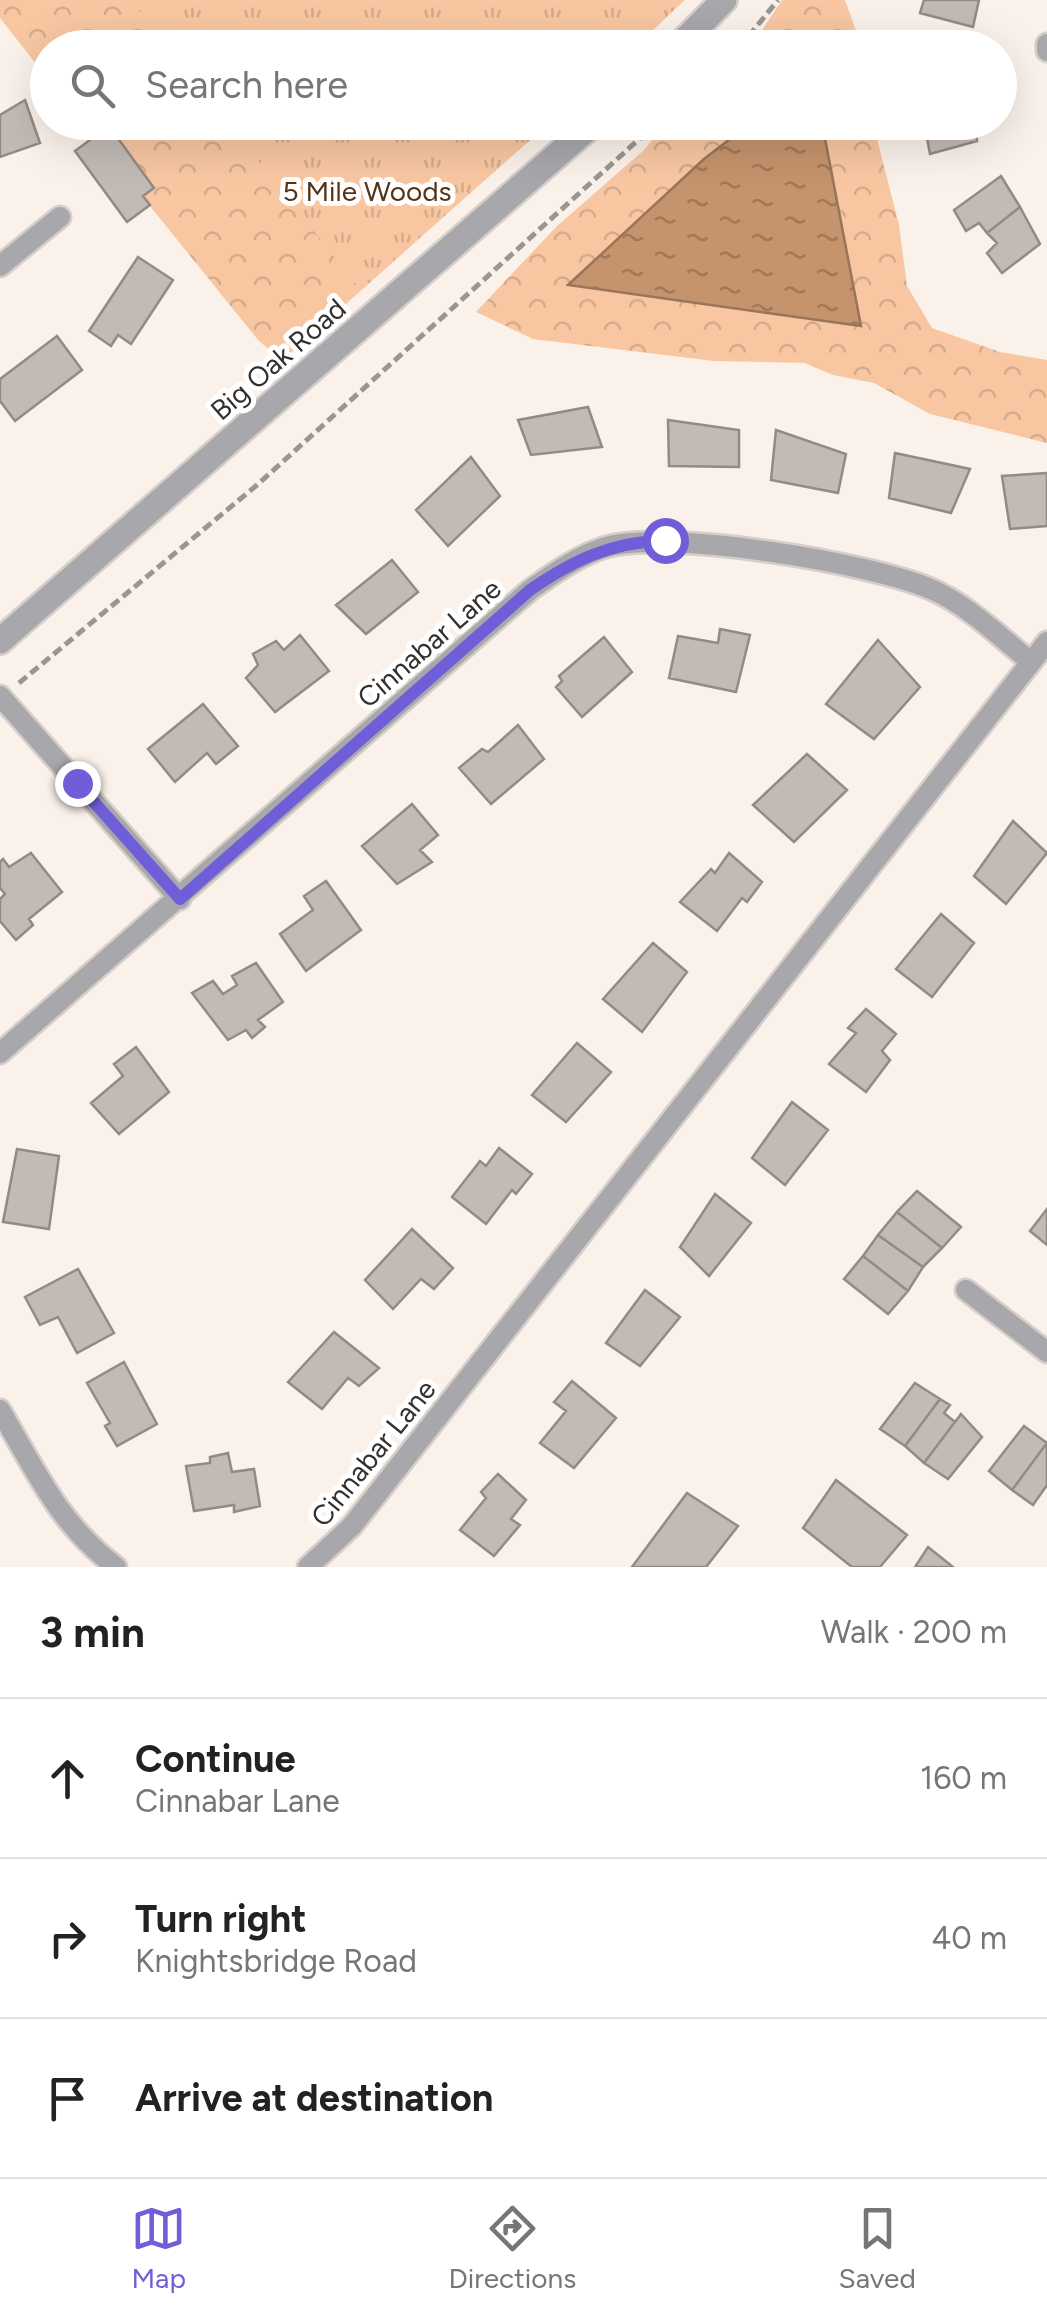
<!DOCTYPE html>
<html lang="en">
<head>
<meta charset="utf-8">
<style>
	:root { --surface:#fff; --page:#f6f6f6; --text:#222; --muted:#767676; --line:#e0e0e0; --accent:#6f5ed8 }
	body { margin:0; font-family:Figtree,sans-serif; background:var(--page); color:var(--text) }
	.stop { position:absolute; width:30px; height:30px; margin:-22px; border:8px solid #6f5ed8; border-radius:50%; background:#fff }
	.stop.end { background:#6f5ed8; border-color:#fff; box-shadow:0 2px 10px #0008 }
	.list { margin:0; padding:0; list-style:none }
	h2 { display:flex; justify-content:space-between; align-items:center; height:130px; margin:0; padding:0 40px; font-size:42px }
	h2 small { font-size:32px; font-weight:400; color:var(--muted) }
	.list li { display:grid; grid-template-columns:65px 1fr auto; gap:30px; align-items:center; box-sizing:border-box; height:160px; padding:0 40px; border-top:2px solid var(--line) }
	.list b { display:block; font-size:38px; white-space:nowrap }
	.list p { margin:0; font-size:32px; white-space:nowrap; color:var(--muted) }
	.list em { font-size:32px; font-style:normal; color:var(--muted) }
	.icon { flex:none; width:55px; height:55px; fill:none; stroke:currentColor; stroke-width:2; stroke-linecap:round; stroke-linejoin:round }
	.map { position:relative; flex:none; width:1047px; height:1567px; overflow:hidden }
	.search { position:absolute; background:var(--surface); box-shadow:0 10px 40px #0002; left:30px; right:30px; top:30px; height:110px; display:flex; align-items:center; gap:25px; box-sizing:border-box; padding:0 35px; border-radius:55px; color:var(--muted); font-size:38px }
	.sheet { height:610px; background:var(--surface) }
	nav { display:flex; justify-content:space-around; align-items:center; box-sizing:border-box; height:140px; border-top:2px solid var(--line); background:var(--surface); font-size:28px; color:var(--muted) }
	nav a { display:grid; justify-items:center; gap:5px }
	nav .on { color:var(--accent) }
	.map>svg:first-child { display:block }
	.forest { fill:url(#forest-crowns) }
	.park { fill:url(#park-tufts) }
	.water { fill:url(#water-ripples); stroke:#997559; stroke-width:2.5 }
	.building { fill:#c3bab4; stroke:#928a84; stroke-width:2.5 }
	.lines { fill:none; stroke-linecap:round; stroke-linejoin:round }
	.minor-casing { stroke:#d6cec8; stroke-width:25 }
	.tertiary-casing { stroke:#d6cec8; stroke-width:30 }
	.path { stroke:#9b9590; stroke-width:5; stroke-dasharray:10 5; stroke-linecap:butt }
	.minor { stroke:#a7a7ac; stroke-width:20 }
	.tertiary { stroke:#a7a7ac; stroke-width:25 }
	.route { stroke:#6f5ed8; stroke-width:12 }
	.labels { text-anchor:middle; stroke-width:10; stroke-linejoin:round; paint-order:stroke }
	.park-label { font-size:28px; fill:#573416; stroke:#fff }
	.street-label { font-size:28px; fill:#33302d; stroke:#fff }
</style>
</head>
<body>
<div class="map">
<svg width="1047" height="1567" viewBox="0 0 1047 1567">
	<defs>
		<pattern id="forest-crowns" width="20" height="18" patternUnits="userSpaceOnUse" patternTransform="scale(2.5)"><rect width="20" height="18" fill="#f8c7a2"/><path d="M2 6a3 3 0 1 1 6 0M12 15a3 3 0 1 1 6 0" fill="none" stroke="#d5ab8c"/></pattern>
		<pattern id="park-tufts" width="24" height="20" patternUnits="userSpaceOnUse" patternTransform="scale(2.5)"><rect width="24" height="20" fill="#f8c7a2"/><path d="M3 7l-1-3M5 7V3M7 7l1-3M15 17l-1-3M17 17v-4M19 17l1-3" fill="none" stroke="#d5ab8c"/></pattern>
		<pattern id="water-ripples" width="26" height="14" patternUnits="userSpaceOnUse" patternTransform="scale(2.5)"><rect width="26" height="14" fill="#c5936c"/><path d="M2 4q2-2 4 0t4 0M15 11q2-2 4 0t4 0" fill="none" stroke="#a17859"/></pattern>
	</defs>
	<rect width="100%" height="100%" fill="#faf1ea"/>
	<path class="forest" d="M0 0H685L632 47 48 48 47 78 0 18Z
		M782 0H845L862 47H751Z
		M83 123H549L282 361 258 340Z
		M665 123H873L899 225 907 286 932 328 1000 352 1047 360V443L930 414 874 383 833 375 805 363 714 361 533 339 476 312 556 227 644 150Z"/>
	<path class="park" d="M131 0H684L636 47 168 48Z
		M228 123H550L359 288Z"/>
	<path class="water" d="M752 122 822 123 861 326 568 285 704 159Z"/>
	<path class="building" d="M924 0H979L973 27 920 13Z
		M25 100 40 143 0 157V115Z
		M924 122H976L977 141 930 154Z
		M109 126 154 188 143 196 150 205 127 222 75 151Z
		M1001 176 1020 207 987 233 979 223 966 231 954 210Z
		M1020 207 1040 244 1002 273 987 253 997 243 987 233Z
		M138 257 173 280 131 344 118 335 111 346 89 331Z
		M57 336 82 370 15 421 0 401V379Z
		M588 407 602 447 531 455 518 420Z
		M668 420 739 430V467L669 466Z
		M776 430 846 454 838 493 771 480Z
		M895 453 970 469 951 513 889 498Z
		M471 457 500 496 448 546 416 510Z
		M1047 473V526L1010 529 1002 476Z
		M392 560 418 592 366 634 336 605Z
		M720 629 750 635 736 692 669 678 678 636 718 643Z
		M300 635 329 671 275 712 246 678 258 665 253 654 276 641 284 650Z
		M604 637 632 672 582 717 556 687 562 681 559 676Z
		M878 640 920 687 874 739 826 704Z
		M203 704 238 746 216 764 207 753 175 782 148 749Z
		M518 725 544 759 491 804 459 768 482 749 488 752Z
		M807 754 847 790 794 842 753 805Z
		M412 804 438 835 420 850 432 862 397 884 362 846Z
		M1013 821 1047 853 1006 904 974 876Z
		M31 853 62 892 29 919 33 925 16 940 0 921V899L5 894 0 888V862L3 859 9 867Z
		M729 853 762 882 747 902 742 898 717 931 680 902 711 869 715 873Z
		M326 881 361 930 306 971 280 934 313 910 304 896Z
		M941 914 974 943 932 997 896 969Z
		M653 943 687 972 642 1032 603 999Z
		M256 963 283 1002 258 1020 265 1027 252 1038 246 1030 228 1040 192 993 213 981 223 994 237 985 232 976Z
		M866 1009 896 1034 882 1051 890 1060 866 1092 829 1064 856 1033 848 1028Z
		M577 1043 611 1072 566 1122 532 1095Z
		M136 1047 169 1092 119 1134 91 1103 123 1076 114 1064Z
		M792 1102 828 1130 785 1185 752 1158Z
		M499 1148 532 1174 516 1194 512 1190 486 1224 452 1197 480 1161 486 1166Z
		M17 1149 59 1156 49 1229 3 1222Z
		M917 1191 961 1227 942 1248 897 1212Z
		M715 1194 751 1223 709 1276 680 1247Z
		M1047 1209V1245L1030 1231Z
		M897 1212 942 1248 923 1267 878 1235Z
		M412 1229 453 1268 434 1289 421 1279 393 1309 365 1280Z
		M878 1235 923 1267 908 1291 863 1256Z
		M863 1256 908 1291 888 1314 844 1279Z
		M78 1269 114 1333 77 1353 58 1317 40 1325 25 1297Z
		M645 1290 680 1317 640 1366 606 1343Z
		M334 1332 379 1368 359 1386 348 1378 322 1409 288 1382Z
		M124 1362 157 1424 117 1446 105 1426 110 1423 87 1383Z
		M572 1381 616 1418 574 1468 540 1443 566 1411 554 1402Z
		M915 1383 940 1399 905 1446 880 1429Z
		M940 1399 950 1405 944 1413 955 1422 924 1463 905 1446Z
		M961 1414 982 1437 948 1479 924 1463Z
		M1024 1426 1047 1443 1012 1490 989 1471Z
		M1047 1443V1485L1033 1505 1012 1490Z
		M228 1453 232 1472 254 1469 260 1506 234 1512V1505L194 1511 186 1466 210 1463V1457Z
		M498 1474 526 1500 511 1519 520 1525 494 1556 460 1530 486 1498 481 1492Z
		M836 1480 907 1535 880 1567H852L803 1528Z
		M687 1493 738 1526 706 1567H632Z
		M928 1547 953 1567H915Z"/>
	<g class="lines">
		<defs>
			<path id="minor" d="M1047 44V51
				M0 266 60 217
				M0 696 180 899
				M0 1053 530 590C553 574 576 557 603 548 663 528 873 563 933 590 969 606 1000 637 1031 662
				M966 1290 1047 1352
				M0 1410C36 1471 58 1523 116 1567
				M308 1567 352 1526 1047 642"/>
			<path id="tertiary" d="M677 48 724 0
				M0 641 595 122"/>
		</defs>
		<use href="#minor" class="minor-casing"/>
		<use href="#tertiary" class="tertiary-casing"/>
		<path class="path" d="M739 48 778 0
			M19 683 257 485 658 122"/>
		<use href="#minor" class="minor"/>
		<use href="#tertiary" class="tertiary"/>
	</g>
	<g class="lines">
		<path class="route" d="M77 783 180 899 530 590C575 559 610 543 665 540"/>
	</g>
	<g class="labels">
		<g class="park-label">
			<text x="367" y="201">5 Mile Woods</text>
		</g>
		<g class="street-label">
			<text transform="translate(278 359) rotate(-41)" y="10">Big Oak Road</text>
			<text transform="translate(429 643) rotate(-41)" y="10">Cinnabar Lane</text>
			<text transform="translate(373 1453) rotate(-51)" y="10">Cinnabar Lane</text>
		</g>
	</g>
</svg>
<div class="stop" style="left:665px;top:540px"></div>
<div class="stop end" style="left:77px;top:783px"></div>
<div class="search"><svg class="icon" aria-label="search" viewBox="0 0 24 24"><circle cx="10" cy="10" r="6"/><path d="M15 15l6 6"/></svg>Search here</div>
</div>
<section class="sheet">
<h2>3 min<small>Walk · 200 m</small></h2>
<ul class="list">
<li><svg class="icon" aria-label="ahead" viewBox="0 0 24 24"><path d="M12 20V5M6 11l6-6 6 6"/></svg><div><b>Continue</b><p>Cinnabar Lane</p></div><em>160 m</em></li>
<li><svg class="icon" aria-label="right" viewBox="0 0 24 24"><path d="M7 20v-9h11M14 6l5 5-5 5"/></svg><div><b>Turn right</b><p>Knightsbridge Road</p></div><em>40 m</em></li>
<li><svg class="icon" aria-label="arrive" viewBox="0 0 24 24"><path d="M6 21V4h12l-3 4 3 4H6"/></svg><div><b>Arrive at destination</b></div></li>
</ul>
</section>
<nav>
<a class="on"><svg class="icon" aria-label="map" viewBox="0 0 24 24"><path d="M3 6l6-2 6 2 6-2v14l-6 2-6-2-6 2zM9 4v14M15 6v14"/></svg>Map</a>
<a><svg class="icon" aria-label="directions" viewBox="0 0 24 24"><path d="M12 3l9 9-9 9-9-9zM9 14v-3h6M13 9l2 2-2 2"/></svg>Directions</a>
<a><svg class="icon" aria-label="saved" viewBox="0 0 24 24"><path d="M7 4h10v16l-5-4-5 4z"/></svg>Saved</a>
</nav>
</body>
</html>
